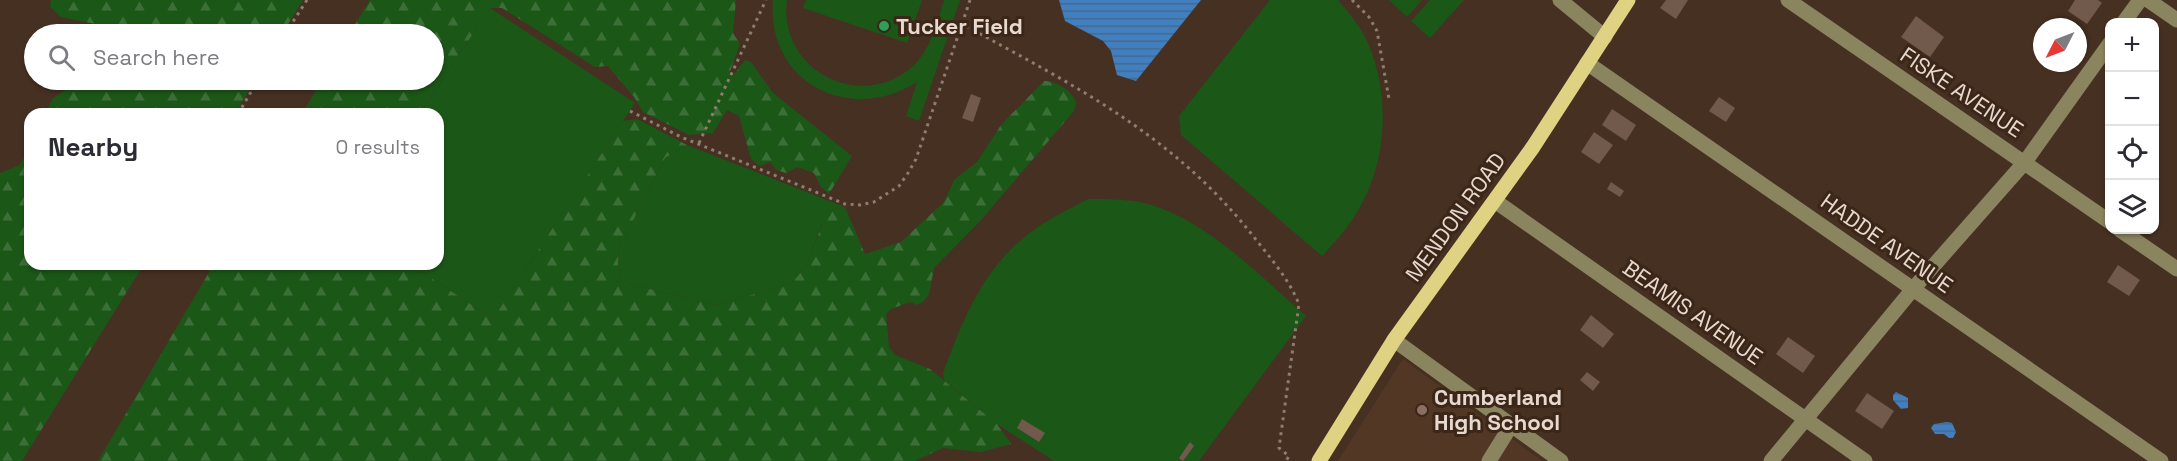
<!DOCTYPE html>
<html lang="en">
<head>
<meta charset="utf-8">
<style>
	:root { --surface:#fff; --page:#f2f2f3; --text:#2b2b33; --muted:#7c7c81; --line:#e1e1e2 }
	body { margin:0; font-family:"Space Grotesk",sans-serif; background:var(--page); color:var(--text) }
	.controls { position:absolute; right:18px; top:18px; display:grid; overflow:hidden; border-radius:12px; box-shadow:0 2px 4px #0004 }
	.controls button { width:54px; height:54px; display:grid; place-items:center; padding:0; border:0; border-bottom:2px solid var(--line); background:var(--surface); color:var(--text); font:30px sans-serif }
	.compass { position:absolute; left:2033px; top:18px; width:54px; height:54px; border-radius:50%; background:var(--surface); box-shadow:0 2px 4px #0004; rotate:228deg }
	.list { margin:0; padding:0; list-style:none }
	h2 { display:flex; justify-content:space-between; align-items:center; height:78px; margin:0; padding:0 24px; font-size:26px }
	h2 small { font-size:20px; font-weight:400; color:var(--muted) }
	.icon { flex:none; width:33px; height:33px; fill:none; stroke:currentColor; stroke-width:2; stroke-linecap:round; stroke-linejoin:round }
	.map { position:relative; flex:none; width:2177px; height:461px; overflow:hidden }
	.search { position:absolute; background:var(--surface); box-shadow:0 2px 4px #0004; left:24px; top:24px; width:420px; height:66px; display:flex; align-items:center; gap:15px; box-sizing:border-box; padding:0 21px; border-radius:33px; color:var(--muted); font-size:22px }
	.panel { position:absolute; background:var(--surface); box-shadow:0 2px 4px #0004; left:24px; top:108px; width:420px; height:162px; border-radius:18px }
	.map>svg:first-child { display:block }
	.built { fill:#533725 }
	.grass { fill:#1b5717 }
	.forest { fill:url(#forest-firs) }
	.water { fill:url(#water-rules) }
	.building { fill:#71594b }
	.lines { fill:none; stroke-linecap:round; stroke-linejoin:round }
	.path { stroke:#8e7c70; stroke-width:3; stroke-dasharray:3 4.5; stroke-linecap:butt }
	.minor { stroke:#8a845f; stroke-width:15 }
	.major { stroke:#dfd283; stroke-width:15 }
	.leisure-dot { fill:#2e9e5b; stroke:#3b2618; stroke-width:2 }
	.education-dot { fill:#8d6e63; stroke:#3b2618; stroke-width:2 }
	.labels { text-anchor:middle; stroke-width:6; stroke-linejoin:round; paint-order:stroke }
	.poi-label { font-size:22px; font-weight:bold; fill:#e7d9d0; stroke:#3b2618; text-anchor:start }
	.street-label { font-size:22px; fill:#e7d9d0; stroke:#3b2618 }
</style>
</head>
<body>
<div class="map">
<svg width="2177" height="461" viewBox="0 0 2177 461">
	<defs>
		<pattern id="forest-firs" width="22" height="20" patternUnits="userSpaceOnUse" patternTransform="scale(1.5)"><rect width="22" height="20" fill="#1b5717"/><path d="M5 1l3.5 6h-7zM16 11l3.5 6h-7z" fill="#3c6f38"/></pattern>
		<pattern id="water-rules" width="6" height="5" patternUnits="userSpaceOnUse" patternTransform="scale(1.5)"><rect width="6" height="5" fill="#427fbf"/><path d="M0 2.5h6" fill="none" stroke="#436992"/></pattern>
	</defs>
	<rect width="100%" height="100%" fill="#463022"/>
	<path class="built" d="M1403 359 1542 461H1338Z"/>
	<path class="grass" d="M773 0H787C778 70 861 113 913 66 931 49 937 23 944 0H960L919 121 906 116 917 82C850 125 766 83 773 0Z
		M806 0H922L907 43 803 8Z
		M1270 0H1338C1349 13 1360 26 1367 41 1388 87 1388 147 1367 193 1357 217 1340 237 1322 256L1181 135 1179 116Z
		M1389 0H1422L1407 17Z
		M1430 0H1464L1430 38 1411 21Z
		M490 8 635 103 493 319 410 264H438V114H420Z
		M687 145 845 207 832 210 822 224 806 266 792 283 717 305 629 284 621 277 618 266 619 248 665 158Z
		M1088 199C1108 199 1129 199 1148 204 1207 220 1261 277 1306 316L1199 461H1054L997 424 944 380 943 373C966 312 986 260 1044 223 1058 214 1073 207 1088 199Z"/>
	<path class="forest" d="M51 0H303L282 34H121L120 29 61 17 50 7Z
		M370 0H736L733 33 740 44 729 74 732 77 745 60 751 62 773 93 852 156 829 194 821 187 814 173 797 167 786 173 776 170 770 162 760 166 751 159 739 116 727 110 713 133 689 135 643 112 634 97 608 66 595 67 502 8H490L420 114H302L322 80H434V34H349Z
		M81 80H255L235 114H45L53 98Z
		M1044 81C1056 81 1073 91 1076 103L1074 111 981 220 934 268 929 294 923 302 917 305 910 302 891 309 886 314 889 347 895 355 930 369 997 424 1011 444 981 452 943 448 915 461H98L214 264H410L493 319 623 121 637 119 687 145 665 158 619 248 618 266 621 277 629 284 717 305 792 283 806 266 826 215 832 210 845 207 865 254 901 242 944 202 954 180 977 162 1001 125Z
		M30 145V264H144L22 461H0V173L20 165Z"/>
	<path class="water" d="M1059 0H1201L1136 81 1117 75 1111 51 1103 41 1065 21Z
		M1896 392 1908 398V408L1901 409 1893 400V395Z
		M1947 422 1952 423 1956 432 1953 438H1949L1944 434H1935L1931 428 1934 424Z"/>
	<path class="building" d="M1666 0H1688L1676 19 1660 8Z
		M2075 0H2098L2102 3 2087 24 2068 11Z
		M1916 16 1944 37 1930 57 1901 37Z
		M971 94 981 98 973 122 962 118Z
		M1719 97 1735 108 1726 122 1709 111Z
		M1612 109 1636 125 1626 141 1602 125Z
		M1594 132 1613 145 1599 164 1581 152Z
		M1611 182 1624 191 1620 197 1607 189Z
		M2118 265 2140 280 2129 296 2107 282Z
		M1591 315 1614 334 1603 348 1580 330Z
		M1788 337 1815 356 1803 373 1776 354Z
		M1587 372 1600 382 1593 391 1580 380Z
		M1867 393 1894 411 1882 429 1855 411Z
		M1022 419 1045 433 1039 442 1017 428Z
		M1190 442 1194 446 1183 461 1179 458Z"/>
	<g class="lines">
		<path class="path" d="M970 0 962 24C1075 86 1176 136 1257 241 1273 261 1289 280 1299 304L1279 448 1289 456 1286 461
			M1352 0 1369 17 1377 31 1389 99
			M285 34 307 0
			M630 111 681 137 845 204 860 205 874 202 899 186 908 173 916 159 962 24
			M238 114 258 80
			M699 143 766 0"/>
		<path class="minor" d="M1560 0 1605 37
			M1788 0 2110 222
			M2148 0 2177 20
			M2124 22 2140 0
			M1587 63 2161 461
			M1495 201 1865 461
			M2120 230 2177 269
			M1394 340 1561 461
			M1489 461 1512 424
			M1771 461 1913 289 2025 162 2110 43"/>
		<path class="major" d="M1319 461 1394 340 1533 147 1628 0"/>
	</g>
	<circle class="leisure-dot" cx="884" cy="26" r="6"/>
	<circle class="education-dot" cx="1422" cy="410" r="6"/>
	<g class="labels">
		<g class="poi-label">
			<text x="896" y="34">Tucker Field</text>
			<text x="1434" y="405">Cumberland<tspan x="1434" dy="25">High School</tspan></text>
		</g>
		<g class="street-label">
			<text transform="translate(1962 92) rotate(34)" y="8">FISKE AVENUE</text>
			<text transform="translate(1455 217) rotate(-54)" y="8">MENDON ROAD</text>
			<text transform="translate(1887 243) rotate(35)" y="8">HADDE AVENUE</text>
			<text transform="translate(1693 312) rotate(35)" y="8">BEAMIS AVENUE</text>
		</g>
	</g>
</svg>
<div class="controls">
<button>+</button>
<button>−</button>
<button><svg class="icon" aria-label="locate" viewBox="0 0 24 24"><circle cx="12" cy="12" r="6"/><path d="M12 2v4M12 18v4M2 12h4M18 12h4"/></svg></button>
<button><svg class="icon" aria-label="layers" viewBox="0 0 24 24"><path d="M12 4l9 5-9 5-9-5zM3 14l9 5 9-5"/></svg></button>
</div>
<svg class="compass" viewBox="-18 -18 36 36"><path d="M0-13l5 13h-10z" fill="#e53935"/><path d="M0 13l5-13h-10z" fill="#7c7c81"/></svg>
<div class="search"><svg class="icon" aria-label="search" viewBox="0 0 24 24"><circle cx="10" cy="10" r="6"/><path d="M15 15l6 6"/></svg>Search here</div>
<section class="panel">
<h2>Nearby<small>0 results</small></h2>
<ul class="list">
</ul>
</section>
</div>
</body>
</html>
